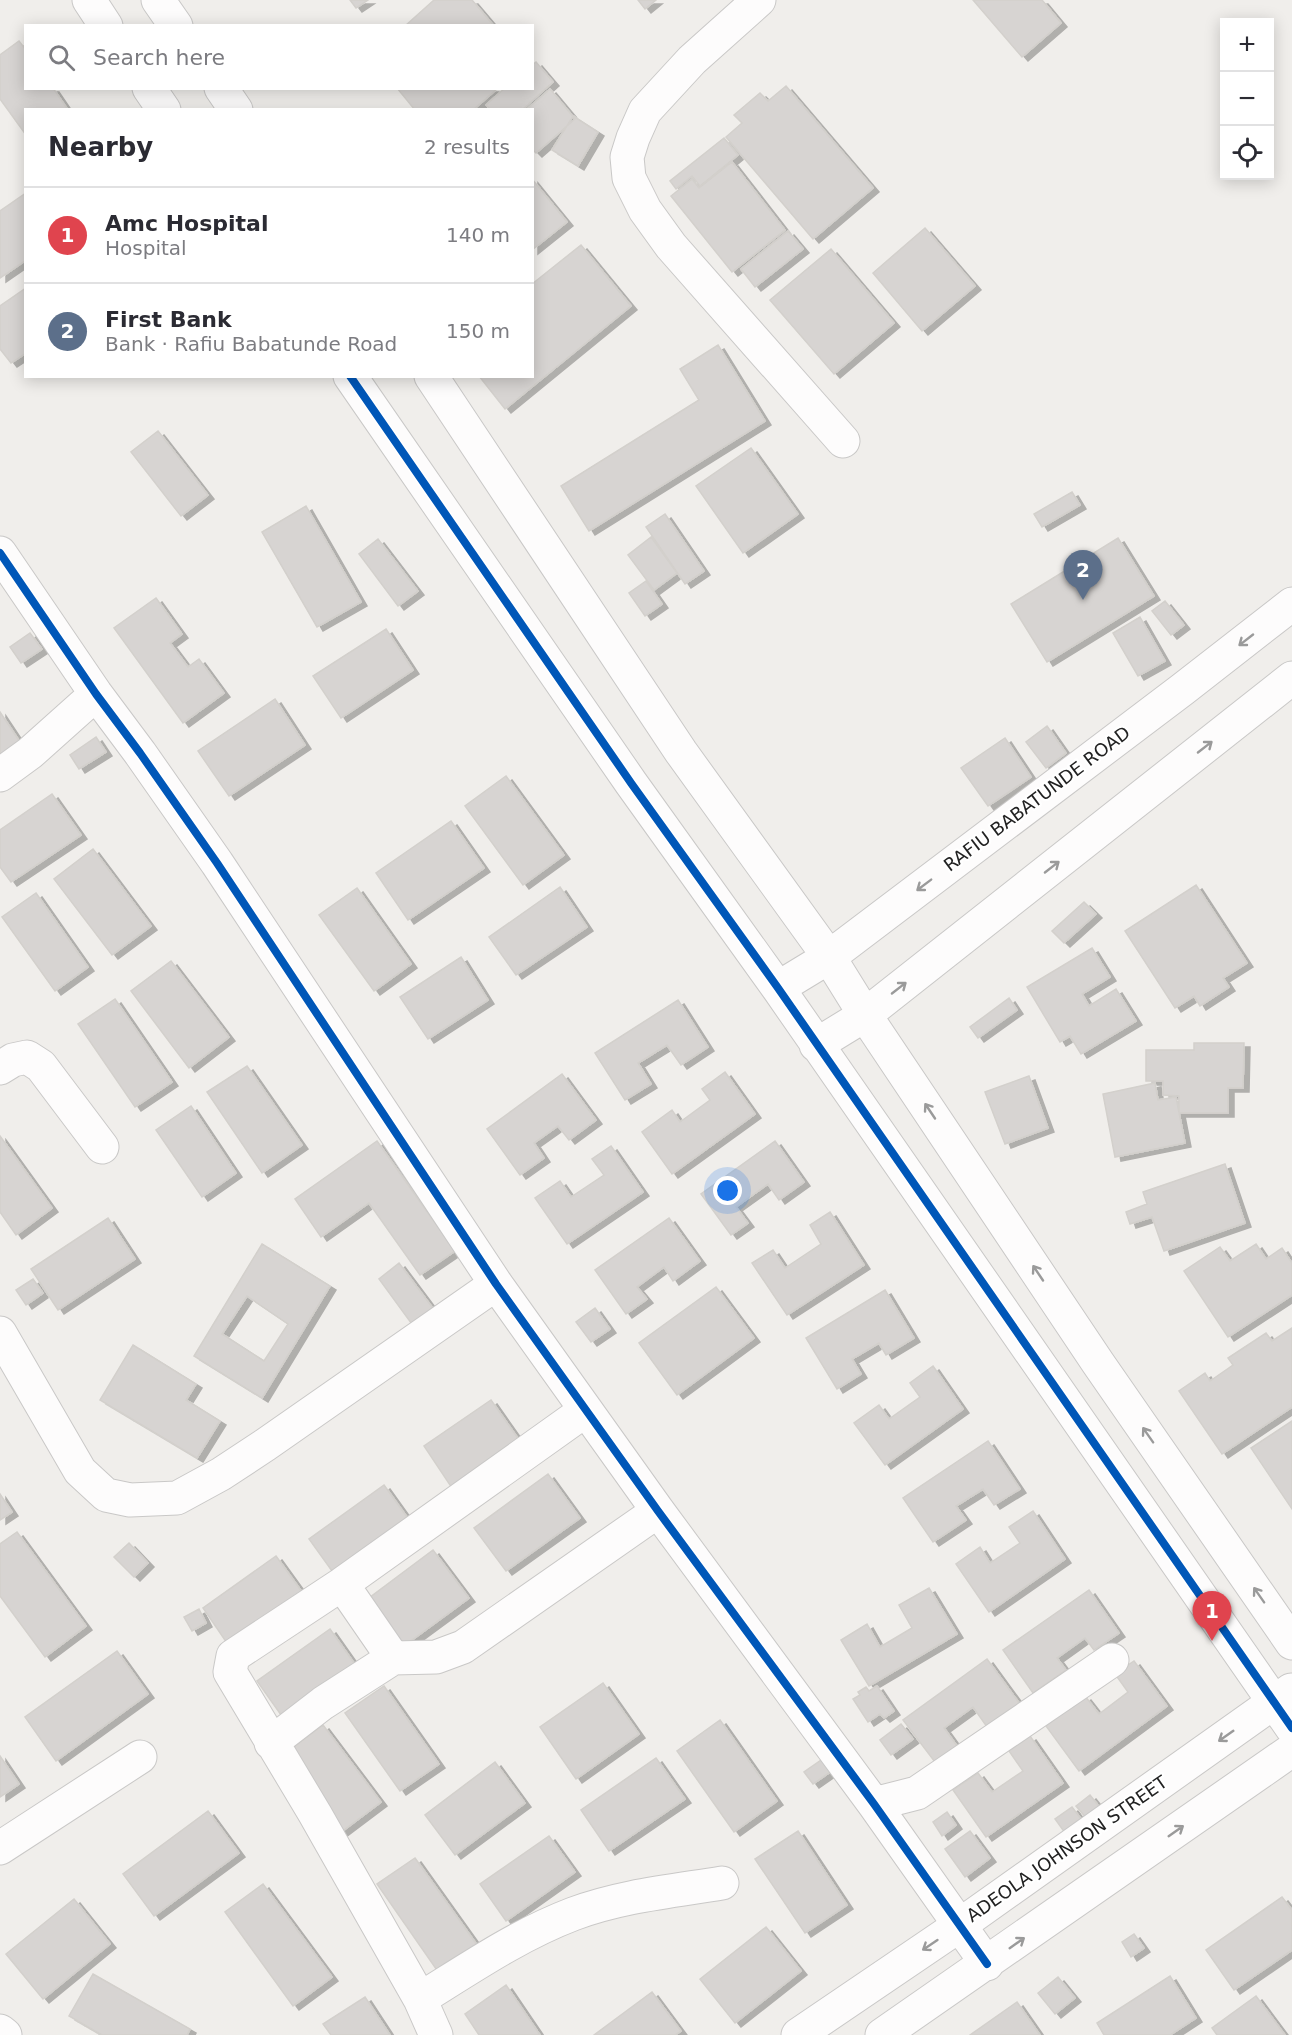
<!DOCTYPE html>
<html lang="en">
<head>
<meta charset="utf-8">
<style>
	:root { --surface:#fff; --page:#f2f2f3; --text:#2b2b33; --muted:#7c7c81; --line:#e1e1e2; --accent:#0f766e }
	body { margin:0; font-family:"DejaVu Sans",sans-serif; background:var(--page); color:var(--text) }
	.controls { position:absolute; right:18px; top:18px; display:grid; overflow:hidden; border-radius:0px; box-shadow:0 3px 15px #0003 }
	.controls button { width:54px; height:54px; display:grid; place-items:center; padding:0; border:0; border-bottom:2px solid var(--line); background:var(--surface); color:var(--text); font:30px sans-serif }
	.you { position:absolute; left:728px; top:1191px; width:21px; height:21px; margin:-15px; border:4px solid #fff; border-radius:50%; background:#1a73e8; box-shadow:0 0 0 9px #1a73e833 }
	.badge { display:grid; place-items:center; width:39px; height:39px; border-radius:50%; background:var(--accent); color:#fff; font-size:20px; font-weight:700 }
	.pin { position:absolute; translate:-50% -50px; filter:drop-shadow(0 2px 3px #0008) }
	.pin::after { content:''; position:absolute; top:32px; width:21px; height:18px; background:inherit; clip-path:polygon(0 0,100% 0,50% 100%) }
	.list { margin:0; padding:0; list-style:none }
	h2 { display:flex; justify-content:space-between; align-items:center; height:78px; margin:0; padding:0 24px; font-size:26px }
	h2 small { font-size:20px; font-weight:400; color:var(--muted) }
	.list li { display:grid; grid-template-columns:39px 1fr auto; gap:18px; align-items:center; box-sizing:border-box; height:96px; padding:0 24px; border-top:2px solid var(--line) }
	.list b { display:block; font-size:22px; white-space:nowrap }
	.list p { margin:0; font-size:20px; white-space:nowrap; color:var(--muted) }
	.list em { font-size:20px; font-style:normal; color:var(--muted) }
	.icon { flex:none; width:33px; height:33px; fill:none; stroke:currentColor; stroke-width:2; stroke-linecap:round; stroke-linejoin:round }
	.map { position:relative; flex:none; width:1292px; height:2035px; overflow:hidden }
	.search { position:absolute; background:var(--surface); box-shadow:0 3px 15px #0003; left:24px; top:24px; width:510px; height:66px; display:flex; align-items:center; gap:15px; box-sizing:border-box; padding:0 21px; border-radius:0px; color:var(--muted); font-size:22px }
	.panel { position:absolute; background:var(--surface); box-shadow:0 3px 15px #0003; left:24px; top:108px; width:510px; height:270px; border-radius:0px }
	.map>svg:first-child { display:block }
	.building { fill:#d7d4d2; stroke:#d3d0cc; stroke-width:1.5; fill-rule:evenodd; filter:url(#shadow) }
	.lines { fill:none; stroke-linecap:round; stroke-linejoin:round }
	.minor-casing { stroke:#c9c8c7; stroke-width:35 }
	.minor { stroke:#fdfcfc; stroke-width:33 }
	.cycleway-casing { stroke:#fff; stroke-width:11 }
	.cycleway { stroke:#0057b8; stroke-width:8 }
	.oneway { stroke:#9a9a9a }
	.labels { text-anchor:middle; stroke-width:4.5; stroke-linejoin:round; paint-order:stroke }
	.street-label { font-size:18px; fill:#222; stroke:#fff }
</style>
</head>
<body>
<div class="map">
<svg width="1292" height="2035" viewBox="0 0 1292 2035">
	<defs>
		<filter id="shadow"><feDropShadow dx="6" dy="4" stdDeviation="0" flood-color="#0004"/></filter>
	</defs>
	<rect width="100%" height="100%" fill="#f0eeeb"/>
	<path class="building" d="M350 0H368L356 8Z
		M434 0H472L494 26H405Z
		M638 0H656L645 9Z
		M973 0H1042L1061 23 1022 57Z
		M19 41 26 50V88H53L68 110H26V135L0 99V55Z
		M536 62 553 82 522 110H491L486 105 505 88H532V65Z
		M786 86 873 188 813 239 726 137 742 123 734 115 760 93 768 101Z
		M397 88H498L473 110H415Z
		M550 89 575 119 536 153 532 149V110H526Z
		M573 116 598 132 578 166 552 150Z
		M724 138 738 155 700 186 692 176 676 189 670 181Z
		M732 162 785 230 732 272 671 196 692 179 699 188Z
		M532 179 567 222 532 250Z
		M26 193V260L0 278V211Z
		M925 228 975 286 922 331 873 273Z
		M788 231 803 249 755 287 741 269Z
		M581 245 631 306 505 409 479 376H532V284Z
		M831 249 894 323 834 374 770 300Z
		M26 288V353L11 363 0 349V306Z
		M718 345 765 421 589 531 561 486 699 400 680 369Z
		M158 431 208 495 181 516 131 452Z
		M751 448 798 514 743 553 696 486Z
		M1072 492 1080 505 1042 527 1034 514Z
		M306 506 361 602 317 627 262 532Z
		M665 514 704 571 685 584 646 527Z
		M651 537 677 573 654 590 628 555Z
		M1118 538 1154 596 1047 662 1011 604Z
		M378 539 418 591 398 606 359 554Z
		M646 581 662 604 645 616 629 593Z
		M156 598 182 634 170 643 188 667 199 659 224 693 183 723 114 628Z
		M1165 601 1184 625 1171 635 1152 611Z
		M1140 617 1165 661 1138 676 1113 633Z
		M386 629 413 670 341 718 313 676Z
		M30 633 42 649 21 663 10 647Z
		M275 699 305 745 229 796 198 751Z
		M0 712 24 748 0 763Z
		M1047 726 1066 753 1046 768 1026 742Z
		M96 737 106 752 79 769 70 755Z
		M1005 738 1031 777 988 806 961 768Z
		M506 776 564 855 523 885 465 806Z
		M52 794 81 835 11 882 0 867V830Z
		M451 821 484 868 408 920 376 873Z
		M93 849 151 926 112 955 54 879Z
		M1196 885 1247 963 1223 978 1229 987 1200 1006 1194 996 1175 1008 1125 931Z
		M560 887 587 927 516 975 489 937Z
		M357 888 411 964 374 991 319 915Z
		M36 893 88 967 55 991 2 917Z
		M1084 902 1096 914 1064 943 1052 931Z
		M1092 948 1110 977 1082 994 1089 1006 1116 989 1136 1021 1081 1054 1070 1036 1060 1042 1027 987Z
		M461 957 488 1000 428 1039 400 997Z
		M171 961 229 1037 189 1068 131 991Z
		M1009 998 1017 1010 978 1038 970 1027Z
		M115 999 172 1082 135 1107 78 1024Z
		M678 1000 708 1047 681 1065 667 1045 638 1063 651 1084 625 1100 595 1053Z
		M1194 1043H1244L1243 1088H1228V1113H1179V1096L1163 1095V1081H1146V1050H1194Z
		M247 1066 302 1145 262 1173 207 1092Z
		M725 1072 755 1114 672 1174 642 1132 672 1110 680 1122 710 1100 702 1089Z
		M562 1074 596 1120 569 1140 558 1126 534 1143 544 1158 520 1175 487 1129Z
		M1029 1076 1048 1128 1005 1144 985 1092Z
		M1155 1083 1158 1100 1176 1097 1185 1143 1115 1157 1103 1094Z
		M191 1106 236 1173 202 1197 156 1130Z
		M0 1136 52 1208 16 1235 0 1212Z
		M377 1141 455 1251 420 1275 369 1203 321 1237 295 1199Z
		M775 1141 804 1182 779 1200 768 1184 736 1207 748 1223 731 1235 701 1194Z
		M611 1146 643 1192 567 1244 535 1198 560 1181 571 1197 604 1175 592 1159Z
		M1225 1164 1245 1223 1164 1251 1152 1217 1130 1224 1126 1212 1147 1204 1143 1192Z
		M830 1212 864 1265 787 1315 752 1263 773 1250 785 1268 821 1244 810 1225Z
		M108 1218 135 1259 58 1310 31 1269Z
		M669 1218 700 1261 673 1281 664 1267 637 1287 647 1299 626 1314 595 1270Z
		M262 1244 330 1286 262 1398 194 1356ZM247 1296 288 1324 264 1361 222 1334Z
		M1256 1244 1266 1259 1282 1248 1292 1263V1295L1228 1337 1184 1271 1220 1247 1230 1261Z
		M399 1263 435 1311 414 1327 379 1279Z
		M33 1279 43 1293 26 1305 16 1290Z
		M716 1287 754 1338 677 1395 639 1343Z
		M885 1290 914 1338 886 1355 879 1343 852 1359 861 1374 837 1389 806 1338Z
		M595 1308 610 1329 591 1342 576 1322Z
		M1292 1328V1407L1222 1454 1179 1391 1205 1373 1210 1381 1233 1365 1228 1358 1266 1333 1272 1341Z
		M133 1345 196 1384 186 1400 220 1421 197 1458 100 1400Z
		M933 1366 963 1409 885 1465 854 1423 879 1405 889 1419 920 1397 910 1383Z
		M491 1400 522 1444 454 1491 424 1446Z
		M1292 1421V1509L1251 1448Z
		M988 1441 1020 1489 994 1505 983 1489 956 1506 966 1520 933 1542 903 1498Z
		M548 1474 580 1518 506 1571 474 1528Z
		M384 1485 412 1524 337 1578 309 1539Z
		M0 1494 12 1512 0 1520Z
		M1033 1511 1065 1559 989 1612 956 1564 980 1547 990 1563 1020 1543 1009 1527Z
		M17 1532 86 1626 45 1657 0 1596V1544Z
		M129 1543 148 1563 134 1577 114 1557Z
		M433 1550 469 1598 397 1651 361 1604Z
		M276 1556 305 1596 231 1649 203 1608Z
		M929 1588 957 1634 869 1686 841 1640 867 1624 880 1647 912 1628 899 1605Z
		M1089 1590 1119 1633 1094 1650 1085 1638 1057 1658 1066 1670 1033 1693 1003 1650Z
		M199 1609 206 1623 192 1631 184 1617Z
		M330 1629 359 1670 286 1722 257 1681Z
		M117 1651 148 1694 56 1761 25 1717Z
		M987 1659 1025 1711 992 1734 973 1707 944 1728 960 1750 938 1766 903 1720Z
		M1134 1661 1167 1706 1079 1771 1046 1726 1085 1696 1099 1714 1128 1692 1115 1674Z
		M603 1683 639 1734 576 1779 540 1727Z
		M384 1686 439 1764 400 1791 345 1713Z
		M877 1686 894 1711 884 1718 880 1714 868 1722 853 1699 860 1695 858 1692 866 1687 869 1691Z
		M720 1720 777 1801 734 1832 677 1751Z
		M901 1724 913 1739 891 1755 880 1740Z
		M323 1725 381 1802 340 1833 282 1756Z
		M1030 1736 1063 1783 986 1837 953 1790 978 1773 992 1792 1023 1771 1009 1751Z
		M0 1756 19 1784 0 1797Z
		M656 1758 685 1799 609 1851 581 1810Z
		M824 1758 833 1770 813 1784 804 1772Z
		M495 1762 525 1803 455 1855 425 1815Z
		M1090 1795 1101 1809 1088 1820 1076 1806Z
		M1072 1807 1085 1824 1068 1837 1055 1819Z
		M208 1811 239 1853 154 1916 123 1874Z
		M947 1812 956 1825 942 1836 933 1822Z
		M798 1831 847 1905 805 1933 755 1859Z
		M970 1831 990 1858 965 1877 945 1849Z
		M549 1836 575 1872 506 1921 480 1884Z
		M415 1858 480 1949 441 1976 377 1884Z
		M263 1884 332 1977 293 2006 225 1912Z
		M1282 1897 1292 1910V1950L1234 1990 1206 1950Z
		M74 1899 110 1944 43 1999 6 1954Z
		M766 1927 801 1971 735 2023 700 1979Z
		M1134 1934 1144 1948 1131 1957 1122 1942Z
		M93 1974 190 2029 187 2035H102L69 2016Z
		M1170 1976 1196 2018 1170 2035H1104L1097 2023Z
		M1058 1977 1075 1998 1055 2014 1038 1993Z
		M506 1985 540 2035H479L465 2014Z
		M652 1992 681 2031 675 2035H594Z
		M1256 1996 1285 2035H1217L1212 2028Z
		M365 1997 390 2035H331L323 2024Z
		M1017 2002 1040 2035H970Z"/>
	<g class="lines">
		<defs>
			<path id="minor" d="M89 0 106 26
				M158 0 176 26
				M759 0 692 60 645 111 633 138 627 157 629 178 645 210 671 246 843 441
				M149 88 164 110
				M221 88 236 110
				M350 376 631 783 778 988 1292 1728
				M431 376 681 752 829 957 865 1015 1098 1363 1292 1643
				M0 553 96 694 140 753 217 863 496 1284 658 1511 874 1804 987 1964
				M0 775 30 753 96 694
				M778 988 829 957 1183 689 1292 604
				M816 1045 865 1015 1292 678
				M0 1068 13 1060 27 1057 41 1066 102 1147
				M0 1333 80 1471 106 1495 130 1500 177 1498 221 1474 265 1445 496 1284
				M342 1584 393 1658
				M271 1743 323 1703 393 1658 436 1657 463 1647 658 1511
				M874 1804 917 1793 1112 1660
				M0 1848 140 1757
				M420 1999 315 1814 230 1672 233 1656 342 1584 586 1410
				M0 2031 5 2035
				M436 2035 420 1999C470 1968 518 1935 573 1914 621 1896 673 1891 722 1883
				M798 2035 960 1925 1291 1690
				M882 2035 1292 1750"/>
		</defs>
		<use href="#minor" class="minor-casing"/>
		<use href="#minor" class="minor"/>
		<defs>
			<path id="cycleway" d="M350 376 631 783 778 988 1292 1728
				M0 553 96 694 140 753 217 863 496 1284 658 1511 874 1804 987 1964"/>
		</defs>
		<use href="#cycleway" class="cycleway-casing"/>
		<use href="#cycleway" class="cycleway"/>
	</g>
	<defs><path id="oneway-shaft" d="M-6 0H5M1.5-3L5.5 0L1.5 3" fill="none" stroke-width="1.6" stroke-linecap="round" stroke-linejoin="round" transform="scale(1.5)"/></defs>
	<g class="oneway">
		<use href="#oneway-shaft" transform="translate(1246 640) rotate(142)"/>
		<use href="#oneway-shaft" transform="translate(1205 747) rotate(-38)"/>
		<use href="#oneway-shaft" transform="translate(1052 867) rotate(-38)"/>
		<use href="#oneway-shaft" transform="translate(924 885) rotate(143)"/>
		<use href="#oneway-shaft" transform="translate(899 988) rotate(-38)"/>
		<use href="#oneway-shaft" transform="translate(930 1111) rotate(-124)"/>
		<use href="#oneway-shaft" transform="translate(1038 1273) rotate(-124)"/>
		<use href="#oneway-shaft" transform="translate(1148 1435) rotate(-125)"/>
		<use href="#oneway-shaft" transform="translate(1259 1595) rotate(-125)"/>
		<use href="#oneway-shaft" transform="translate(1226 1736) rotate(145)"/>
		<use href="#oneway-shaft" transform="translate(1176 1831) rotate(-35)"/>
		<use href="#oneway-shaft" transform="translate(1017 1943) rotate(-35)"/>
		<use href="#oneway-shaft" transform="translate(930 1945) rotate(146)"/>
	</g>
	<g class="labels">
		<g class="street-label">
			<text transform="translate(1037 799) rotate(-37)" y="6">RAFIU BABATUNDE ROAD</text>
			<text transform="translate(1067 1849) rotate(-35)" y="6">ADEOLA JOHNSON STREET</text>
		</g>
	</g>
</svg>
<div class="controls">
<button>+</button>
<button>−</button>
<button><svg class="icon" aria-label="locate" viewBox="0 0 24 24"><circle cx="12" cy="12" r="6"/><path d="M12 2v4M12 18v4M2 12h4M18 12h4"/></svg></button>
</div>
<div class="you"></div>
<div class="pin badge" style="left:1212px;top:1641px;background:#e0444e">1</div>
<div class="pin badge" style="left:1083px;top:600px;background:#5c6f8a">2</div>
<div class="search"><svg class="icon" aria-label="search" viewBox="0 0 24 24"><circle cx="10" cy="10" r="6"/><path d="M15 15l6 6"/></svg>Search here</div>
<section class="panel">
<h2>Nearby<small>2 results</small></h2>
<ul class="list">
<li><span class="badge" style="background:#e0444e">1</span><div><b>Amc Hospital</b><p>Hospital</p></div><em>140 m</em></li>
<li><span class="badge" style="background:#5c6f8a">2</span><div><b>First Bank</b><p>Bank · Rafiu Babatunde Road</p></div><em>150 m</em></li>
</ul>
</section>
</div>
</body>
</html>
